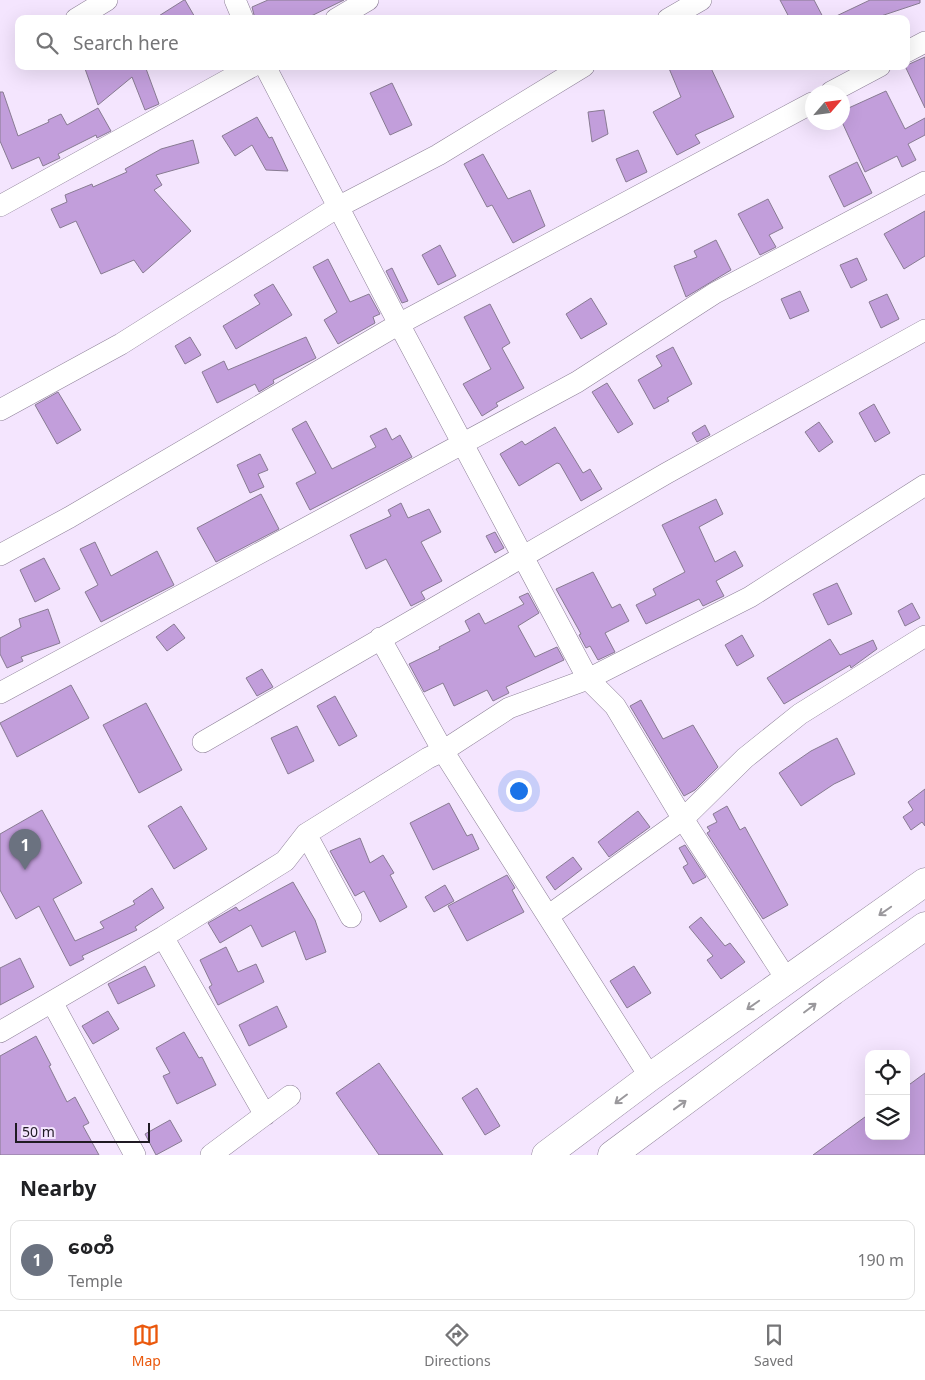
<!DOCTYPE html>
<html lang="en">
<head>
<meta charset="utf-8">
<style>
	:root { --surface:#fff; --page:#f2f2f2; --text:#202124; --muted:#757577; --line:#e0e0e0; --accent:#ea580c }
	body { margin:0; font-family:"Noto Sans","Noto Sans Myanmar",sans-serif; background:var(--page); color:var(--text) }
	.controls { position:absolute; right:15px; bottom:15px; display:grid; overflow:hidden; border-radius:10px; box-shadow:0 5px 20px #0002 }
	.controls button { width:45px; height:45px; display:grid; place-items:center; padding:0; border:0; border-bottom:1px solid var(--line); background:var(--surface); color:var(--text); font:25px sans-serif }
	.compass { position:absolute; left:805px; top:85px; width:45px; height:45px; border-radius:50%; background:var(--surface); box-shadow:0 5px 20px #0002; rotate:62deg }
	.scale { position:absolute; left:15px; bottom:12px; width:135px; box-sizing:border-box; padding-left:5px; border:2px solid #1f1a23; border-top:0; font-size:14px; line-height:18px; white-space:nowrap; color:#1f1a23; -webkit-text-stroke:4px #f4e5fe; paint-order:stroke }
	.you { position:absolute; left:518px; top:790px; width:18px; height:18px; margin:-12px; border:4px solid #fff; border-radius:50%; background:#1a73e8; box-shadow:0 0 0 8px #1a73e833 }
	.badge { display:grid; place-items:center; width:32px; height:32px; border-radius:50%; background:var(--accent); color:#fff; font-size:16px; font-weight:700 }
	.pin { position:absolute; translate:-50% -41px; filter:drop-shadow(0 1px 2px #0008) }
	.pin::after { content:''; position:absolute; top:26px; width:18px; height:15px; background:inherit; clip-path:polygon(0 0,100% 0,50% 100%) }
	.list { margin:0; padding:0; list-style:none }
	h2 { display:flex; justify-content:space-between; align-items:center; height:65px; margin:0; padding:0 20px; font-size:21px }
	h2 small { font-size:16px; font-weight:400; color:var(--muted) }
	.list li { display:grid; grid-template-columns:32px 1fr auto; gap:15px; align-items:center; box-sizing:border-box; height:80px; margin:0 10px 10px; padding:0 10px; border:1px solid var(--line); border-radius:10px }
	.list b { display:block; font-size:19px; white-space:nowrap }
	.list p { margin:0; font-size:16px; white-space:nowrap; color:var(--muted) }
	.list em { font-size:16px; font-style:normal; color:var(--muted) }
	.icon { flex:none; width:28px; height:28px; fill:none; stroke:currentColor; stroke-width:2; stroke-linecap:round; stroke-linejoin:round }
	.map { position:relative; flex:none; width:925px; height:1155px; overflow:hidden }
	.search { position:absolute; background:var(--surface); box-shadow:0 5px 20px #0002; left:15px; right:15px; top:15px; height:55px; display:flex; align-items:center; gap:12px; box-sizing:border-box; padding:0 18px; border-radius:10px; color:var(--muted); font-size:19px }
	.sheet { height:155px; background:var(--surface) }
	nav { display:flex; justify-content:space-around; align-items:center; box-sizing:border-box; height:70px; border-top:1px solid var(--line); background:var(--surface); font-size:14px; color:var(--muted) }
	nav a { display:grid; justify-items:center; gap:2px }
	nav .on { color:var(--accent) }
	.map>svg:first-child { display:block }
	.building { fill:#c29edb; stroke:#887b92 }
	.lines { fill:none; stroke-linecap:round; stroke-linejoin:round }
	.minor-casing { stroke:#8e8198; stroke-width:22 }
	.highway-casing { stroke:#8e8198; stroke-width:29 }
	.minor { stroke:#fff; stroke-width:21 }
	.highway { stroke:#fff; stroke-width:28 }
	.oneway { stroke:#9a989c }
</style>
</head>
<body>
<div class="map">
<svg width="925" height="1155" viewBox="0 0 925 1155">
	<rect width="100%" height="100%" fill="#f4e5fe"/>
	<path class="building" d="M185 0 196 19H154L184 0Z
		M268 0H344L305 19H255L252 7Z
		M780 0H814L824 19H790Z
		M870 0H920V3L872 19H830Z
		M925 57V108L905 66Z
		M84 66H145L159 104 145 110 132 77 98 105Z
		M668 66H710L734 117 695 135 700 143 677 155 653 112 681 97Z
		M392 83 412 125 390 135 370 93Z
		M886 91 905 129 925 118V135L908 144 916 160 902 167 897 156 865 172 842 122V111Z
		M0 92H3L18 136 49 122 48 120 61 114 67 125 98 108 111 131 97 138 96 135 58 154 60 158 43 166 39 157 12 169 0 141Z
		M604 110 608 134 592 142 588 112Z
		M257 117 269 138 272 137 288 171 266 170 252 145 235 156 222 136Z
		M193 140 199 163 156 175 162 185 154 190 191 231 143 273 134 260 101 274 76 221 60 228 51 209 67 202 65 195 92 184 93 187 127 172 125 169 161 149Z
		M638 150 647 172 626 182 616 159Z
		M483 154 508 199 530 190 545 226 513 243 492 205 487 207 464 164Z
		M857 162 872 193 844 207 829 176Z
		M768 199 783 228 769 235 776 247 760 255 738 214Z
		M925 211V256L904 269 884 234Z
		M716 240 731 270 686 297 674 266 697 257 694 251Z
		M440 245 456 276 438 285 422 255Z
		M857 258 867 280 851 288 840 265Z
		M328 259 350 302 369 294 380 314 373 317 375 323 338 344 324 320 337 312 313 267Z
		M392 268 408 301 402 303 386 271Z
		M273 284 292 315 236 349 223 326 260 304 254 295Z
		M800 291 809 311 790 319 781 299Z
		M887 294 899 319 881 328 869 302Z
		M591 298 607 324 581 339 566 314Z
		M490 304 510 343 502 348 524 388 496 403 498 406 482 416 463 384 491 369 464 317Z
		M190 337 201 355 185 364 175 346Z
		M306 337 316 358 273 380 274 383 259 392 255 384 217 403 202 372 224 361 228 370Z
		M673 347 692 384 667 398 669 401 654 409 638 380 662 366 656 356Z
		M607 383 633 424 618 433 592 392Z
		M58 392 81 430 57 444 35 405Z
		M874 404 890 433 875 442 859 413Z
		M306 421 332 469 376 447 370 436 386 428 392 440 400 435 412 457 310 510 296 483 316 473 292 429Z
		M819 422 833 442 819 452 805 432Z
		M705 425 710 435 697 442 692 433Z
		M555 427 583 473 590 469 602 489 581 501 560 464 557 463 519 486 500 454 522 441 525 445Z
		M260 454 268 470 258 474 264 487 250 493 237 465Z
		M261 494 279 529 216 562 197 528Z
		M716 499 723 514 699 527 715 562 735 551 743 566 716 581 724 596 703 606 699 599 646 624 636 605 656 595 653 589 685 572 662 525Z
		M401 503 408 518 429 509 441 532 421 542 442 581 421 592 425 599 411 606 386 559 366 569 350 535 391 516 388 510Z
		M495 532 504 548 495 553 486 536Z
		M95 542 111 576 157 551 174 585 101 622 85 592 98 585 80 549Z
		M44 558 60 589 35 602 20 570Z
		M593 572 612 608 620 604 629 621 605 633 615 652 598 660 590 646 586 648 579 635 581 634 556 589Z
		M837 583 852 614 828 625 813 594Z
		M528 593 539 613 518 626 535 657 557 647 564 660 506 687 509 693 493 701 487 690 454 706 443 683 424 692 409 664 440 649 439 647 470 631 465 621 479 613 485 624 524 604 519 597Z
		M912 603 920 618 905 626 898 611Z
		M48 609 60 643 21 657 23 661 7 668 0 654V638L21 627 19 619Z
		M174 624 185 638 167 651 156 637Z
		M742 635 754 656 737 666 725 645Z
		M830 639 840 655 873 640 877 649 851 668 850 665 784 704 767 678Z
		M262 669 273 687 257 696 246 678Z
		M71 685 89 718 17 757 0 723Z
		M335 696 357 736 339 746 317 706Z
		M641 700 663 739 693 725 718 767 695 790 684 796 630 706Z
		M146 703 182 770 139 793 103 725Z
		M297 726 314 761 288 774 271 738Z
		M837 738 855 774 834 784 801 806 779 773 811 751Z
		M925 789V826L922 822 911 830 903 817 913 810 908 802Z
		M449 803 467 836 472 834 479 849 433 870 410 823Z
		M181 806 207 849 174 869 148 826Z
		M727 806 740 830 745 827 788 905 763 919 707 833 710 831 707 827 717 822 713 814Z
		M42 810 82 883 53 899 75 941 104 928 100 922 135 904 133 901 152 888 164 908 135 927 137 930 82 956 84 959 70 966 39 906 16 919 0 890V834Z
		M638 811 650 827 609 857 598 842Z
		M360 838 370 863 383 855 394 873 390 875 407 907 380 922 364 891 355 896 330 851Z
		M685 845 706 877 693 884 683 867 688 864 679 848Z
		M573 857 582 869 555 890 546 877Z
		M507 875 515 888 512 890 524 912 467 941 448 906Z
		M293 882 315 920 326 952 306 960 295 931 262 947 251 925 220 943 208 923 236 907 239 911Z
		M445 885 454 901 434 912 425 897Z
		M701 917 725 946 730 943 745 962 721 979 707 960 713 956 689 927Z
		M226 947 238 972 256 964 264 982 218 1005 209 987 212 985 200 960Z
		M20 958 34 987 0 1005V968Z
		M145 966 155 986 118 1004 108 984Z
		M634 966 651 993 627 1008 610 981Z
		M277 1006 287 1027 249 1046 239 1025Z
		M108 1011 119 1029 93 1044 82 1026Z
		M184 1032 199 1058 202 1057 216 1085 177 1104 163 1076 170 1073 156 1048Z
		M36 1036 51 1065 49 1066 67 1102 75 1097 89 1123 83 1126 99 1155H0V1056Z
		M379 1063 443 1155H379L336 1093Z
		M925 1073V1155H813L869 1114V1136H906V1087Z
		M477 1088 500 1126 485 1135 462 1098Z
		M170 1120 182 1141 156 1155 145 1134Z"/>
	<g class="lines">
		<defs>
			<path id="minor" d="M235 0 243 19
				M76 19 107 0
				M336 19 368 0
				M668 19 701 0
				M906 52 925 42
				M265 66 399 324 588 679 615 706 683 819 787 980
				M831 92 880 66
				M0 206 253 66
				M0 410 121 344 338 207 438 155 584 66
				M0 555 70 517 399 324 812 103
				M380 638 443 751 650 1077
				M0 693 577 382 715 293 925 182
				M203 742 667 473 925 330
				M306 834 351 917
				M548 916 683 819 745 758 800 714 925 636
				M163 937 265 1115
				M52 1002 135 1155
				M0 1032 163 937 285 861 306 834 428 758 443 751 509 708 588 679 750 597 925 485
				M211 1155 290 1096"/>
			<path id="highway" d="M546 1155 650 1077 925 882
				M612 1155 833 991 925 926"/>
		</defs>
		<use href="#minor" class="minor-casing"/>
		<use href="#highway" class="highway-casing"/>
		<use href="#minor" class="minor"/>
		<use href="#highway" class="highway"/>
	</g>
	<defs><path id="oneway-shaft" d="M-6 0H5M1.5-3L5.5 0L1.5 3" fill="none" stroke-width="1.6" stroke-linecap="round" stroke-linejoin="round" transform="scale(1.25)"/></defs>
	<g class="oneway">
		<use href="#oneway-shaft" transform="translate(885 911) rotate(145)"/>
		<use href="#oneway-shaft" transform="translate(753 1005) rotate(145)"/>
		<use href="#oneway-shaft" transform="translate(810 1008) rotate(-37)"/>
		<use href="#oneway-shaft" transform="translate(621 1099) rotate(143)"/>
		<use href="#oneway-shaft" transform="translate(680 1105) rotate(-36)"/>
	</g>
</svg>
<div class="controls">
<button><svg class="icon" aria-label="locate" viewBox="0 0 24 24"><circle cx="12" cy="12" r="6"/><path d="M12 2v4M12 18v4M2 12h4M18 12h4"/></svg></button>
<button><svg class="icon" aria-label="layers" viewBox="0 0 24 24"><path d="M12 4l9 5-9 5-9-5zM3 14l9 5 9-5"/></svg></button>
</div>
<svg class="compass" viewBox="-18 -18 36 36"><path d="M0-13l5 13h-10z" fill="#e53935"/><path d="M0 13l5-13h-10z" fill="#757577"/></svg>
<div class="scale">50 m</div>
<div class="you"></div>
<div class="pin badge" style="left:25px;top:870px;background:#6b7280">1</div>
<div class="search"><svg class="icon" aria-label="search" viewBox="0 0 24 24"><circle cx="10" cy="10" r="6"/><path d="M15 15l6 6"/></svg>Search here</div>
</div>
<section class="sheet">
<h2>Nearby<small></small></h2>
<ul class="list">
<li><span class="badge" style="background:#6b7280">1</span><div><b>စေတီ</b><p>Temple</p></div><em>190 m</em></li>
</ul>
</section>
<nav>
<a class="on"><svg class="icon" aria-label="map" viewBox="0 0 24 24"><path d="M3 6l6-2 6 2 6-2v14l-6 2-6-2-6 2zM9 4v14M15 6v14"/></svg>Map</a>
<a><svg class="icon" aria-label="directions" viewBox="0 0 24 24"><path d="M12 3l9 9-9 9-9-9zM9 14v-3h6M13 9l2 2-2 2"/></svg>Directions</a>
<a><svg class="icon" aria-label="saved" viewBox="0 0 24 24"><path d="M7 4h10v16l-5-4-5 4z"/></svg>Saved</a>
</nav>
</body>
</html>
